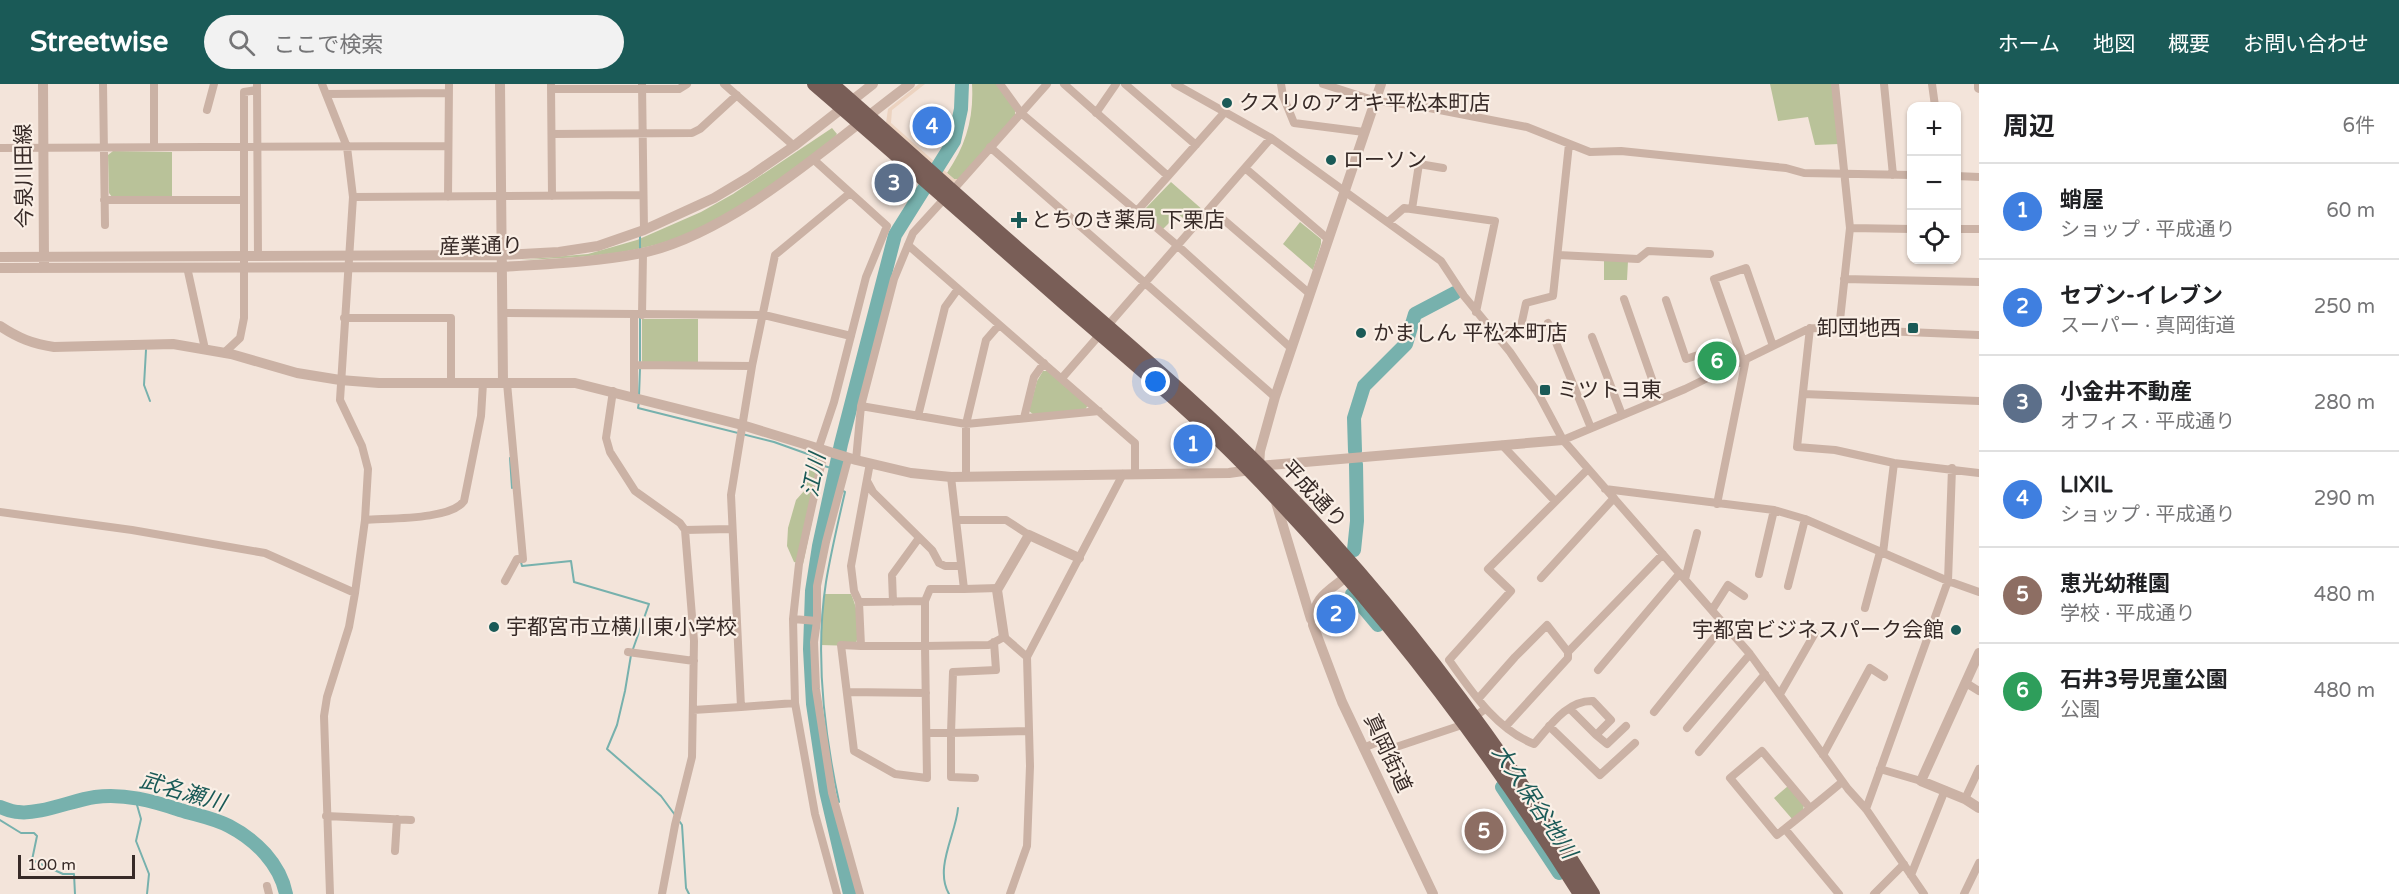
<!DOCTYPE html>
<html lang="ja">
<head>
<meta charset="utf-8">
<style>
	:root { --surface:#fff; --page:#f2f2f2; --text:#202124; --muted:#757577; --line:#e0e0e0; --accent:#1a5a57 }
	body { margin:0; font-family:"Varela Round","Noto Sans JP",sans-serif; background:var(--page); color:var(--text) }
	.controls { position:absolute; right:18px; top:18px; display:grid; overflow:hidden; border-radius:12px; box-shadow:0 2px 4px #0004 }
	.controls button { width:54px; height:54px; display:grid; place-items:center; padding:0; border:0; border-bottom:2px solid var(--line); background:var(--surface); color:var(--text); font:30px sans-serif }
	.scale { position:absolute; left:18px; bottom:15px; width:117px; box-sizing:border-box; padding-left:6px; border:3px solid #372a27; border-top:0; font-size:16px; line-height:21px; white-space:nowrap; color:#372a27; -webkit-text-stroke:4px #faefe6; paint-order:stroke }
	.you { position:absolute; left:1156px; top:298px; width:21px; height:21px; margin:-15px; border:4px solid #fff; border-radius:50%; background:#1a73e8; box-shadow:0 0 0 9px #1a73e833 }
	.badge { display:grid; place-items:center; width:39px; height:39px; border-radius:50%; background:var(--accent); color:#fff; font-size:20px; font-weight:700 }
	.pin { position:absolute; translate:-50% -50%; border:3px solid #fff; box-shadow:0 2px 6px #0006 }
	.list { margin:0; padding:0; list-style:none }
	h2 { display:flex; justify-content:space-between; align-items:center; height:78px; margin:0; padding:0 24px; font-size:26px }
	h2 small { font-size:20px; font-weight:400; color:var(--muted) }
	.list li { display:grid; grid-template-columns:39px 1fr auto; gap:18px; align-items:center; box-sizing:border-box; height:96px; padding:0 24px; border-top:2px solid var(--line) }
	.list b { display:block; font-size:22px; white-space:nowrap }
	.list p { margin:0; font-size:20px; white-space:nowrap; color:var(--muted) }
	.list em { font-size:20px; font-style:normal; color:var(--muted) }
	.icon { flex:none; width:33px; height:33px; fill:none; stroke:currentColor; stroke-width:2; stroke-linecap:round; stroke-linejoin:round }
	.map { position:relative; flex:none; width:1979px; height:810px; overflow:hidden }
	header { display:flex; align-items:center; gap:36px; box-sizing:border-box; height:84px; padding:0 30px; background:var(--accent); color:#fff }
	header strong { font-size:28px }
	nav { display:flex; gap:33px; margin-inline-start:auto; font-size:21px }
	.search { width:420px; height:54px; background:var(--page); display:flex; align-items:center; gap:15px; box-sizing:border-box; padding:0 21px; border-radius:33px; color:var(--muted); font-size:22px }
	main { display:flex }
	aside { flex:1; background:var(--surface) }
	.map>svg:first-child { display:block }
	.green { fill:#b9c299 }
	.plaza { fill:#ecd3c0 }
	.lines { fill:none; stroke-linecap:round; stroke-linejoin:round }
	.stream { stroke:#77b1ad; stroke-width:2 }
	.river { stroke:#77b1ad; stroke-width:14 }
	.minor { stroke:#cbb2a5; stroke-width:8 }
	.tertiary { stroke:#cbb2a5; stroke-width:10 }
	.primary { stroke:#795e57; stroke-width:14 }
	.poi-dot { fill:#1a5a57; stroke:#faefe6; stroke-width:2 }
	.labels { text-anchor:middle; stroke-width:4.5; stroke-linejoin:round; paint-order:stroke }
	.poi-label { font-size:21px; fill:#372a27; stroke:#faefe6; text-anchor:start }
	.street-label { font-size:21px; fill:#372a27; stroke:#faefe6 }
	.water-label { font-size:22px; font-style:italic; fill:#1a5a57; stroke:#faefe6 }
</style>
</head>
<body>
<header>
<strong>Streetwise</strong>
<div class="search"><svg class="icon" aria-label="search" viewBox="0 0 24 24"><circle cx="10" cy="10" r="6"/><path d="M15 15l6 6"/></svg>ここで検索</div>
<nav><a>ホーム</a><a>地図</a><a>概要</a><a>お問い合わせ</a></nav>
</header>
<main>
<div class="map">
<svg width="1979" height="810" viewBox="0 0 1979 810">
	<rect width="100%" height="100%" fill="#f3e4da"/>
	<path class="green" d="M972 0H997L1015 25V31L960 95H954L947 89C966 61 974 34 972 0Z
		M1770 0H1832L1839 60 1815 61 1808 33 1778 37Z
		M832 44 837 50 832 57C783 92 734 134 677 154 628 172 571 174 519 176L588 170 637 156 701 128 733 110Z
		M113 67 172 68V114L112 113 109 109 108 71Z
		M1171 98 1204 127 1192 141 1178 130 1161 147 1145 132 1144 126Z
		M1300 138 1321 155V160L1313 186 1283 160Z
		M1604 176 1628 177 1627 196H1604Z
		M642 235H698V278L642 279Z
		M1043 287H1049L1088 321 1085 326 1034 331 1029 327 1037 297Z
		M812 374 825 376 803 480 794 478 787 462 788 444 796 416 804 407Z
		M824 510H851C857 524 864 548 854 562L821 561Z
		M1788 702 1804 720 1803 727 1793 736 1774 714Z"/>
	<path class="plaza" d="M919 0H925L892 26 891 39 954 95H960L954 98H951L886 39 888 25Z"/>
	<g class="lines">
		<path class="stream" d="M640 165V150
			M640 234V279
			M146 266 144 301 150 317
			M1357 308 1360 314
			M639 312 640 285
			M639 318 638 324 774 358 816 373V379L819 380
			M510 374 512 404
			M824 382 835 385
			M521 478 522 482 571 477 574 498 649 520 633 565
			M631 571 625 607 617 641 607 665 661 712 675 731
			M135 714 141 735 136 757 149 790 147 810
			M839 718C824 648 815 569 826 498 831 468 838 438 845 408L843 407
			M0 736 21 749H34L37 752 32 776 63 790H74L75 810
			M680 738 682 741 686 804 689 810
			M949 810C934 784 956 750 958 724"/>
		<path class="river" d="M1355 367 1354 334 1364 302 1406 260 1415 230 1455 209
			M1354 466 1357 437 1356 380
			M1352 510 1378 541
			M1502 703 1559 789
			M0 723C6 725 12 728 18 728 39 731 73 716 95 713 124 709 153 717 180 726 196 731 214 734 229 742 256 756 280 780 286 810
			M850 810 826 707 813 620 810 565 812 507 819 462 841 360 895 151 954 57 961 25 962 0"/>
		<path class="minor" d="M103 0 105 141
			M154 0V63
			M257 0 258 172
			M322 0 347 63 353 113 340 316 362 362 368 385 365 436 355 509 349 543 327 613 324 632 330 810
			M642 0 644 146
			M724 0 794 62
			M1000 0 1021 29 1178 162 1291 264
			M1064 0 1168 92
			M1125 0 1196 61
			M1175 0 1271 54 1441 177 1464 212 1510 268 1539 311 1563 356 1750 570 1848 705 1866 725 1924 810
			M1281 0 1283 12 1294 39 1364 48
			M1323 0 1376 17 1419 22 1527 43 1590 68 1621 67 1786 84 1804 89 1912 91
			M1835 0 1850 144 1839 245
			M1884 0 1893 91
			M1932 0 1935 22
			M551 1 552 112
			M551 5H679L687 0
			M326 10 449 9
			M207 26 214 0
			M1096 29 1116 0
			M552 50 692 49 700 45 737 11
			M990 63 1275 313
			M0 64 448 62
			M813 75 887 142 866 193 834 318 818 366
			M1245 84 1328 155
			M1956 92 1979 93
			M952 107 1047 0
			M353 113 643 111
			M448 113 449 0
			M104 116H244
			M1210 124 1310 210
			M1412 125 1419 80 1443 84
			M1137 127 1224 29
			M1388 138 1404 124 1495 137 1476 228
			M1850 144 1912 145
			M1956 145H1979
			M908 161 1135 359V390
			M1558 171 1638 175 1648 167 1710 170
			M187 183 205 265
			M1844 195 1979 198
			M1624 215 1659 315
			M1666 216 1686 275 1701 270 1710 292
			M502 229 764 231 851 252
			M634 231V313
			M642 231 643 169
			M344 234H451V300
			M1548 239 1591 344
			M1810 244 1797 363 1835 366 1894 379 1979 389
			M1494 249 1521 242 1526 219 1553 212 1569 60
			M1592 253 1622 331
			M224 269 240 254 244 234V8L257 6
			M1743 277 1714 195 1746 184 1773 262
			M634 281 752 282
			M1062 294 1271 54
			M613 307 606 354 610 368 635 407 680 439 685 446 694 557 692 673 675 741 662 810
			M1803 310 1979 317
			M861 322 966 340 1099 327
			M918 332 945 223 958 205
			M1024 334 1034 293 1044 279
			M1563 356 1685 305 1810 244 1979 251
			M1502 361 1555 417
			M848 375 826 458 817 502V537L814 558 816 605 832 709 860 810
			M856 376 861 322 894 195 913 149 945 114
			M951 393 964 505H930L925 517V562L989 561 1004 553 1027 573
			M966 393V340L986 256 999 241
			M867 397 873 408 932 466 939 479 945 482H961
			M1605 405 1774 426 1805 435 1948 497 1979 508
			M1717 420 1746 275
			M0 428 132 446 265 469 355 509
			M365 436C388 434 451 436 464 417L481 332 483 299
			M956 436H1006L1029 451
			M685 446 731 445
			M1883 469 1894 379
			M1759 490 1774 426
			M1541 494 1614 414
			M1685 495 1697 449
			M505 497 517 475H523L507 299
			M1788 502 1805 435
			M964 505 998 504
			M859 518 925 517
			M893 518 892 491 919 454
			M1865 524 1880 468
			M1712 526 1728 501 1744 512
			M793 535 817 537
			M994 558 996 586 953 588 951 649 1029 647
			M861 562H925L927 694 895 690 854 667 841 561 861 562 859 518 854 507 851 482 870 379
			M628 568 694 577
			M1598 586 1680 489
			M1966 599 1979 607
			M847 608 926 609
			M1780 610 1815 549
			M1478 615 1515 573 1547 541 1568 568 1663 470
			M795 619 793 535 799 480 824 368
			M741 623 795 619 815 730 837 810
			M1570 625 1596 651 1611 636 1593 617C1567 616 1550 642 1534 660 1496 645 1472 608 1449 576L1511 507 1488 485 1588 385
			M693 626 741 623 731 411 752 282 775 171 850 109
			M1654 628 1725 540
			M1506 642 1568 574V568
			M1549 642 1600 691 1635 659
			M1687 644 1750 570
			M927 649H951V693L975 694
			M1596 651 1607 660 1626 642
			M1363 664 1378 658 1396 663 1465 640 1485 625
			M1699 668 1765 590
			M1823 671 1870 584 1884 593
			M1880 685 1921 697
			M1965 715 1979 685
			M1810 724 1762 667 1730 694 1777 751C1799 733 1821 716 1842 698
			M1866 725 1948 497 1952 384
			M326 732 411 736
			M1785 745 1839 810
			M395 767 397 735
			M1911 791 1945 706
			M267 802 269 810
			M1010 810 1027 762 1030 682 1027 573 1123 390
			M1874 810 1904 780
			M1964 810 1979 779"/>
		<path class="tertiary" d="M43 0 44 180
			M500 0 503 298
			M1979 0V4
			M0 173 501 171 559 168 598 162 644 146 714 114 749 93 794 62 873 0
			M0 184 501 183C548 180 596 178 642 169 735 149 834 56 910 0
			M0 242C18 254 33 260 54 263L173 260 231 270 297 289 340 296 379 299H575L742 341 856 376 911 389 951 393 1229 389 1250 386 1259 382 1563 356
			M1259 382 1260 367 1275 313 1381 0
			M1275 415 1311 535
			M1351 489C1331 506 1312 512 1313 541L1342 618 1433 810
			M1004 553 997 506 1029 451 1079 474
			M1979 569 1921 697 1965 715 1979 724"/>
		<path class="primary" d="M814 0C898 72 981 146 1064 219 1126 273 1190 325 1248 385 1374 514 1484 657 1580 810
			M832 0C894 54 955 110 1017 164 1115 249 1214 331 1302 425 1413 543 1508 673 1593 810"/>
	</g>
	<g class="poi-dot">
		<circle cx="1227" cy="19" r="6"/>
		<circle cx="1331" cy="76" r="6"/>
		<path d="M1016 127h6v6h6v6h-6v6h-6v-6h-6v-6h6z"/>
		<rect x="1907" y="238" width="12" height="12" rx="3"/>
		<circle cx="1361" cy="249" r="6"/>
		<rect x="1539" y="300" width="12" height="12" rx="3"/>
		<circle cx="494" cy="543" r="6"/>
		<circle cx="1956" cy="546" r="6"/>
	</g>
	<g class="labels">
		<g class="poi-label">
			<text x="1239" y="26">クスリのアオキ平松本町店</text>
			<text x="1343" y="83">ローソン</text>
			<text x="1031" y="143">とちのき薬局 下栗店</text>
			<text x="1901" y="251" text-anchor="end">卸団地西</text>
			<text x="1373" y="256">かましん 平松本町店</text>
			<text x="1557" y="313">ミツトヨ東</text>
			<text x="506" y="550">宇都宮市立横川東小学校</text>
			<text x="1944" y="553" text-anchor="end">宇都宮ビジネスパーク会館</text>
		</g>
		<g class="street-label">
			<text transform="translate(24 92) rotate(-91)" y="7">今泉川田線</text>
			<text transform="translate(481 162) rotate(-1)" y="7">産業通り</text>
			<text transform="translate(1314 410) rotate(47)" y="7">平成通り</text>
			<text transform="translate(1388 669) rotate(65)" y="7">真岡街道</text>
		</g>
		<g class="water-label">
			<text transform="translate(813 391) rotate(-79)" y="8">江川</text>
			<text transform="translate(183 707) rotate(16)" y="8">武名瀬川</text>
			<text transform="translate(1535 717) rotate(56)" y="8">大久保谷地川</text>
		</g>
	</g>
</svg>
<div class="controls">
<button>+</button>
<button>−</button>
<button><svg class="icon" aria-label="locate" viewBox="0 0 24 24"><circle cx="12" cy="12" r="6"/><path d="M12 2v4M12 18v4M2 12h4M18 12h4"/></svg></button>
</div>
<div class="scale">100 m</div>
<div class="you"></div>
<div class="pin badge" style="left:1193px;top:360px;background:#3f7fe0">1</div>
<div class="pin badge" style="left:1336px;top:530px;background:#3f7fe0">2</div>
<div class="pin badge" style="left:894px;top:99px;background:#5c6f8a">3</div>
<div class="pin badge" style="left:932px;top:42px;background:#3f7fe0">4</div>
<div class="pin badge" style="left:1484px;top:747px;background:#8d6e63">5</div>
<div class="pin badge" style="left:1717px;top:277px;background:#2e9e5b">6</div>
</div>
<aside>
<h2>周辺<small>6件</small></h2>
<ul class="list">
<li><span class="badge" style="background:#3f7fe0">1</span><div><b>蛸屋</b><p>ショップ · 平成通り</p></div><em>60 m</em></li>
<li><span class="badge" style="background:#3f7fe0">2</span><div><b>セブン-イレブン</b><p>スーパー · 真岡街道</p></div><em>250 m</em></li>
<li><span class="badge" style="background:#5c6f8a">3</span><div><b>小金井不動産</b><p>オフィス · 平成通り</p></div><em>280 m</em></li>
<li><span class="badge" style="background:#3f7fe0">4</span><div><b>LIXIL</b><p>ショップ · 平成通り</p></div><em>290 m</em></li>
<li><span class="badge" style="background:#8d6e63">5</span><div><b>恵光幼稚園</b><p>学校 · 平成通り</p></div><em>480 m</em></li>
<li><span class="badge" style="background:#2e9e5b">6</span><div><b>石井3号児童公園</b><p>公園</p></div><em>480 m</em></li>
</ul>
</aside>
</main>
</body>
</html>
